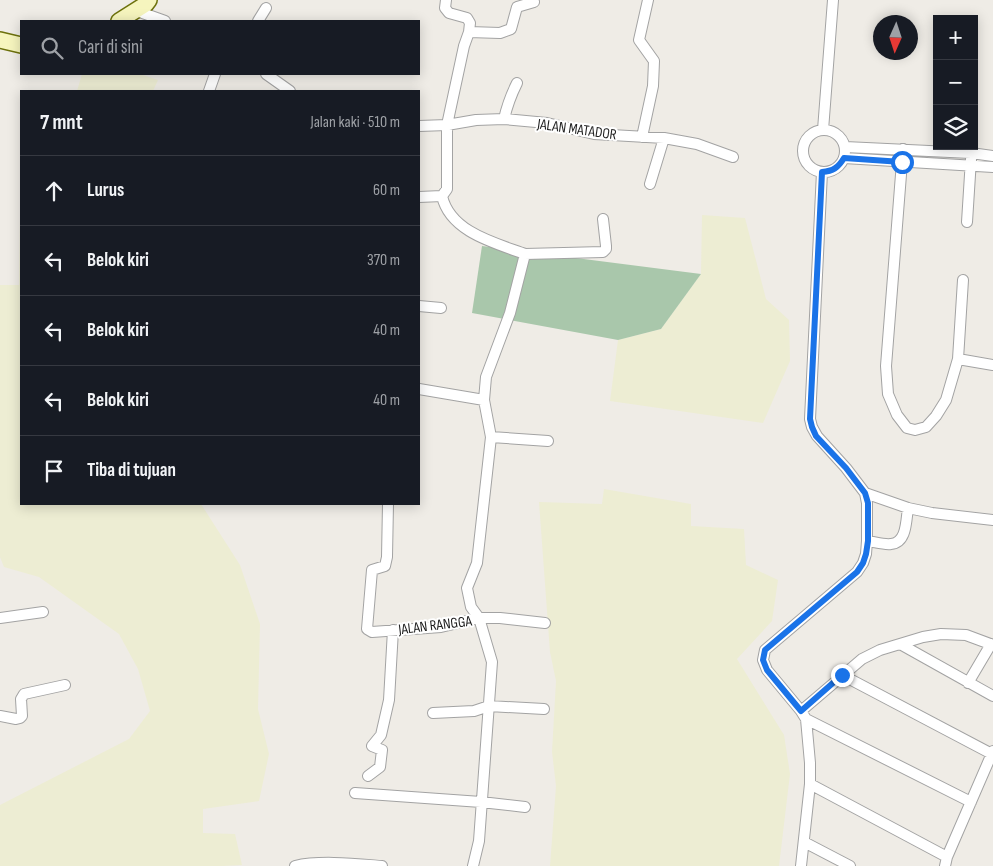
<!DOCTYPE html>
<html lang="id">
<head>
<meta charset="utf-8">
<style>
	:root { --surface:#171b24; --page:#20242c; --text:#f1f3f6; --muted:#9ea1a6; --line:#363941 }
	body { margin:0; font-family:"Sofia Sans Condensed",sans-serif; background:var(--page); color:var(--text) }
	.controls { position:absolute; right:15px; top:15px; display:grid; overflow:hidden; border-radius:0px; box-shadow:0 2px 12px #0003 }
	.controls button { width:45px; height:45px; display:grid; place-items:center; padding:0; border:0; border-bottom:1px solid var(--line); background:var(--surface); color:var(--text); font:25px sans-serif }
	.compass { position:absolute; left:873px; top:15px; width:45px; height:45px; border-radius:50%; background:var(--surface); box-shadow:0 2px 12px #0003; rotate:183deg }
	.stop { position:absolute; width:15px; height:15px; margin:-11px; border:4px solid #1a73e8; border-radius:50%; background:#fff }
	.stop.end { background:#1a73e8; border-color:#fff; box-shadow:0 1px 5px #0008 }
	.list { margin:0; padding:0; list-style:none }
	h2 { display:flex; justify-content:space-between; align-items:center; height:65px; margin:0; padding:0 20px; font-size:21px }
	h2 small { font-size:16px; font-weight:400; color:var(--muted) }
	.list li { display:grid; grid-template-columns:32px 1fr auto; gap:15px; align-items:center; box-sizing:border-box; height:70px; padding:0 20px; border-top:1px solid var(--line) }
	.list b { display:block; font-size:19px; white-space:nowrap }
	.list em { font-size:16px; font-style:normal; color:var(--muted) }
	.icon { flex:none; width:28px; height:28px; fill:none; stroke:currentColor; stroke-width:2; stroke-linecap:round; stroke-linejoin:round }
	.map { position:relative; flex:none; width:993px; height:866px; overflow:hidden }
	.search { position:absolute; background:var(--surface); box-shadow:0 2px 12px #0003; left:20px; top:20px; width:400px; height:55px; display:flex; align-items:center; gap:12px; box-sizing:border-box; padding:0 18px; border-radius:0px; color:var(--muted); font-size:19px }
	.panel { position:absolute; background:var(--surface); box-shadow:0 2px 12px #0003; left:20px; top:90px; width:400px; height:415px; border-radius:0px }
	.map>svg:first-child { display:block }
	.farmland { fill:#ededd3 }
	.cemetery { fill:#a9c7ab }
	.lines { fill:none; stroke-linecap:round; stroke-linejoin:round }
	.minor-casing { stroke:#a3a3a3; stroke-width:12 }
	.secondary-casing { stroke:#6d710c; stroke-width:18 }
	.minor { stroke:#fff; stroke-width:10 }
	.secondary { stroke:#f6f5be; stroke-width:15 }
	.route { stroke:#1a73e8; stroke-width:6 }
	.labels { text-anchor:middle; stroke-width:4; stroke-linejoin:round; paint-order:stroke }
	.street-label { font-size:15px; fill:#1f1f1f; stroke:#fff }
</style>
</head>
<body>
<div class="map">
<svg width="993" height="866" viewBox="0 0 993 866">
	<rect width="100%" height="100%" fill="#efece6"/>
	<path class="farmland" d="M82 74H140L158 80 153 91H77Z
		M21 151V504H201L240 565 260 624 258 709 269 754 259 801 203 809V833L235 834 242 865 222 866H0V805L129 739 150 711 138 669 119 634 39 577 4 567 0 557V285H19Z
		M702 215 745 218 766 299 789 320 790 361 763 423 610 401 618 340 661 329 701 274Z
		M604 489 691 504V526L744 529 746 565 778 580 772 621 737 659 784 735 790 774 779 866H550L556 786 552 752 556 681 550 652 539 502 602 504Z"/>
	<path class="cemetery" d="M482 246 701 274 661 329 618 340 472 313Z"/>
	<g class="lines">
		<defs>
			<path id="minor" d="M137 11 165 21
				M258 21 266 8
				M469 32 500 33 511 29 517 7 534 2
				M266 74 290 91
				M209 91 215 74
				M504 119C507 106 511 95 517 83
				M419 126 447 125 476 120 504 119 547 123 594 134 664 138 697 144 733 157
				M823 130 833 0
				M803 151a21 21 0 1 1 42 0a21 21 0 1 1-42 0Z
				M642 137 653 86 654 61 639 40 648 0
				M845 147 971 153 993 156
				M903 149 886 366 888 394 897 415 907 428 915 430 926 427 936 416 946 400 958 359 963 280
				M844 158 993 167
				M650 184 664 138
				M442 196C450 232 495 243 525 254L510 313 486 377 484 400 491 437 477 563 467 588 471 607 479 618H500L545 623
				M419 197 442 196 447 189V125L464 46 469 32 470 23 467 18 449 13 445 8 446 0
				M967 222 971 159
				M525 254 603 252 606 249V246L603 219
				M419 306 441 308
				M958 359 993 365
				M419 389 484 400
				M491 437 548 441
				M865 493 908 508 932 513 993 520
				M388 504 387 557 385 566 372 570 367 629 372 632 441 627 479 618 492 662 479 841 473 866
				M867 541C875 542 884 545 891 544 907 543 906 520 908 508
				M0 618 43 612
				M900 644 993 696
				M842 675 992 754
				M968 683 991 644
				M801 711 862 659 880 650 923 637 941 634 966 635 993 645
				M433 713 474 711 489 706 544 709
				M0 716 16 719 20 718 22 716 21 699 24 694 65 685
				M806 719 971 802
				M368 776 380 767 382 750 372 746 381 735 389 700 393 630
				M810 784 947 857
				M355 793 481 802 525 807
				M804 842 850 866
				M295 866C320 860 357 864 382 866
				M801 866 810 784V763L806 719 801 711 767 670 763 660 765 650 857 572 863 563 866 554 867 541V503L865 493 846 468 817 436 812 427 810 419 822 172
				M945 866 947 857 993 751"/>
			<path id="secondary" d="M119 21 146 4 149 0
				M0 40 21 45"/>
		</defs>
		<use href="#minor" class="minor-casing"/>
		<use href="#secondary" class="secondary-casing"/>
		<use href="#minor" class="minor"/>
		<use href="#secondary" class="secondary"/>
	</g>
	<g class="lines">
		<path class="route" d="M842 675 801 711 767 670 763 660 765 650 857 572 863 563 866 554 868 541V503L865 493 846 468 816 436 812 427 810 419 822 172C833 171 838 168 844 158L902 162"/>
	</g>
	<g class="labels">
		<g class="street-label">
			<text transform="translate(577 129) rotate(8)" y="5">JALAN MATADOR</text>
			<text transform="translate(435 625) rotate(-7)" y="5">JALAN RANGGA</text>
		</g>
	</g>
</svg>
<div class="controls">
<button>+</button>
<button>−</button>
<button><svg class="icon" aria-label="layers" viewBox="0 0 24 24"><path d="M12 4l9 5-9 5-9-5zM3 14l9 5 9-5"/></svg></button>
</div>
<svg class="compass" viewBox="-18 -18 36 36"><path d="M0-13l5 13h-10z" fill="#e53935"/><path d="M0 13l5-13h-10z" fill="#9ea1a6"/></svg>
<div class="stop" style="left:902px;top:162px"></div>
<div class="stop end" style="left:842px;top:675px"></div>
<div class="search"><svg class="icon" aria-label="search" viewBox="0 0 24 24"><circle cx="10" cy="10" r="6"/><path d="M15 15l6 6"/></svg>Cari di sini</div>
<section class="panel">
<h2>7 mnt<small>Jalan kaki · 510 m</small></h2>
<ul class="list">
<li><svg class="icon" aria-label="ahead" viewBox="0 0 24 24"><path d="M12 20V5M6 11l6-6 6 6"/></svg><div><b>Lurus</b></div><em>60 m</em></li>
<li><svg class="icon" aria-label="left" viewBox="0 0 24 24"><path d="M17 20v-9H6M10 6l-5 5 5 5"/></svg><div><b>Belok kiri</b></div><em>370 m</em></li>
<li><svg class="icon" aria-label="left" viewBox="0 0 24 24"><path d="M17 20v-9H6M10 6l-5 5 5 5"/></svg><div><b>Belok kiri</b></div><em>40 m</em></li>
<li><svg class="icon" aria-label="left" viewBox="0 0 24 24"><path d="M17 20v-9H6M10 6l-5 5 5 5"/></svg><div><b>Belok kiri</b></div><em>40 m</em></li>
<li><svg class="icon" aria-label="arrive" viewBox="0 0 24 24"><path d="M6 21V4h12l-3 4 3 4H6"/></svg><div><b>Tiba di tujuan</b></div></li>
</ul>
</section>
</div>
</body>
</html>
